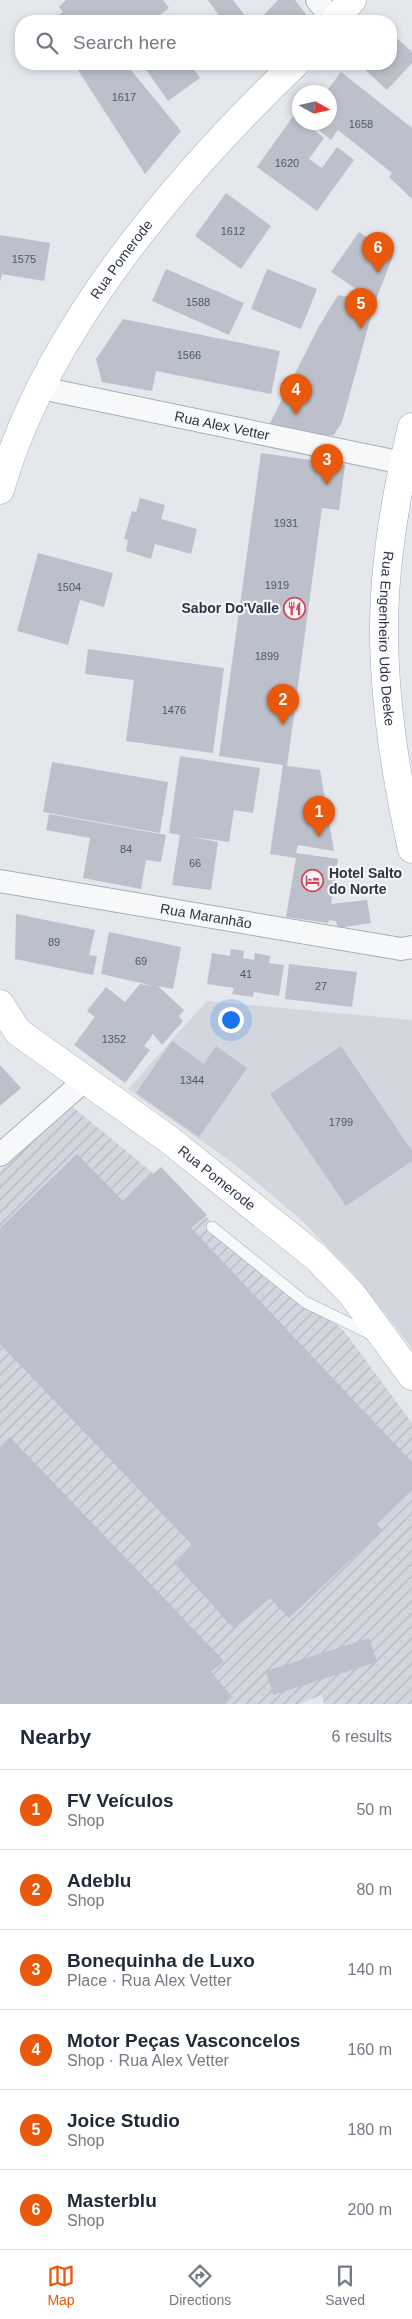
<!DOCTYPE html>
<html lang="en">
<head>
<meta charset="utf-8">
<style>
	:root { --surface:#fff; --page:#f2f2f3; --text:#1f2937; --muted:#747a83; --line:#e0e1e3; --accent:#ea580c }
	body { margin:0; font-family:Arial,sans-serif; background:var(--page); color:var(--text) }
	.compass { position:absolute; left:292px; top:85px; width:45px; height:45px; border-radius:50%; background:var(--surface); box-shadow:0 2px 8px #0003; rotate:98deg }
	.you { position:absolute; left:230px; top:1019px; width:18px; height:18px; margin:-12px; border:4px solid #fff; border-radius:50%; background:#1a73e8; box-shadow:0 0 0 8px #1a73e833 }
	.badge { display:grid; place-items:center; width:32px; height:32px; border-radius:50%; background:var(--accent); color:#fff; font-size:16px; font-weight:700 }
	.pin { position:absolute; translate:-50% -41px; filter:drop-shadow(0 1px 2px #0008) }
	.pin::after { content:''; position:absolute; top:26px; width:18px; height:15px; background:inherit; clip-path:polygon(0 0,100% 0,50% 100%) }
	.list { margin:0; padding:0; list-style:none }
	h2 { display:flex; justify-content:space-between; align-items:center; height:65px; margin:0; padding:0 20px; font-size:21px }
	h2 small { font-size:16px; font-weight:400; color:var(--muted) }
	.list li { display:grid; grid-template-columns:32px 1fr auto; gap:15px; align-items:center; box-sizing:border-box; height:80px; padding:0 20px; border-top:1px solid var(--line) }
	.list b { display:block; font-size:19px; white-space:nowrap }
	.list p { margin:0; font-size:16px; white-space:nowrap; color:var(--muted) }
	.list em { font-size:16px; font-style:normal; color:var(--muted) }
	.icon { flex:none; width:28px; height:28px; fill:none; stroke:currentColor; stroke-width:2; stroke-linecap:round; stroke-linejoin:round }
	.map { position:relative; flex:none; width:412px; height:1704px; overflow:hidden }
	.search { position:absolute; background:var(--surface); box-shadow:0 2px 8px #0003; left:15px; right:15px; top:15px; height:55px; display:flex; align-items:center; gap:12px; box-sizing:border-box; padding:0 18px; border-radius:20px; color:var(--muted); font-size:19px }
	.sheet { height:545px; background:var(--surface) }
	nav { display:flex; justify-content:space-around; align-items:center; box-sizing:border-box; height:70px; border-top:1px solid var(--line); background:var(--surface); font-size:14px; color:var(--muted) }
	nav a { display:grid; justify-items:center; gap:2px }
	nav .on { color:var(--accent) }
	.map>svg:first-child { display:block }
	.built { fill:#d2d6de }
	.industrial { fill:url(#industrial-furrows) }
	.building { fill:#bbc0ca }
	.lines { fill:none; stroke-linecap:round; stroke-linejoin:round }
	.lane-casing { stroke:#a9aeb7; stroke-width:12 }
	.street-casing { stroke:#a9aeb7; stroke-width:24 }
	.secondary-casing { stroke:#a9aeb7; stroke-width:29 }
	.primary-casing { stroke:#a3abb8; stroke-width:29 }
	.lane { stroke:#f7f8fa; stroke-width:11 }
	.street { stroke:#f7f8fa; stroke-width:22 }
	.secondary { stroke:#fff; stroke-width:28 }
	.primary { stroke:#fff; stroke-width:28 }
	.labels { text-anchor:middle; stroke-width:4.5; stroke-linejoin:round; paint-order:stroke }
	.number-label { font-size:11px; fill:#4f5766 }
	.street-label { font-size:14px; fill:#2b3445; stroke:#f4f6f9 }
	.poi-label { font-size:14px; font-weight:bold; fill:#2b3445; stroke:#f4f6f9; text-anchor:end }
</style>
</head>
<body>
<div class="map">
<svg width="412" height="1704" viewBox="0 0 412 1704">
	<defs>
		<pattern id="industrial-furrows" width="10" height="10" patternUnits="userSpaceOnUse" patternTransform="scale(1.25)"><rect width="10" height="10" fill="#d2d6de"/><path d="M-1 1l2-2M0 10L10 0M9 11l2-2" fill="none" stroke="#b4b8c0"/></pattern>
	</defs>
	<rect width="100%" height="100%" fill="#e4e7ec"/>
	<path class="built" d="M207 1001 412 1020V1348L353 1273 298 1217 237 1166 128 1089Z"/>
	<path class="industrial" d="M73 1107 344 1331 412 1423V1704H324L322 1695 299 1704H0V1171Z"/>
	<path class="building" d="M66 0H163L169 8 157 17 160 21H56L55 17 63 12 59 7Z
		M208 0H233L249 21H223Z
		M278 0H295L307 16 302 21H258Z
		M391 33 412 52V63L387 90 359 64H391Z
		M74 64H126L181 131 145 174Z
		M142 64H190L200 78 168 101Z
		M341 72 412 128V199L389 177 392 173 338 130 331 140 314 126 317 122H330V92H326Z
		M294 115 300 119V122H304L324 138 309 159 322 168 337 147 354 160 317 211 257 167Z
		M226 193 271 226 241 269 195 236Z
		M359 232 393 256 375 302 331 272Z
		M0 235 50 243 44 281 2 274 0 282Z
		M166 269 244 303 229 335 152 301Z
		M267 269 317 289 301 329 251 309Z
		M338 295 375 302 342 422 334 435 318 436 268 427 318 328Z
		M123 319 280 351 271 394 156 371 152 391 102 382 96 359Z
		M261 453 345 465 339 510 322 508 287 766 320 770 334 851 298 845 296 853 338 859 331 904 367 900 371 923 338 928 336 921 329 920 328 923 286 917 296 858 270 854 283 765 219 756Z
		M140 498 165 505 161 519 197 529 191 554 155 544 151 559 126 551 128 540 124 539 132 511 136 512Z
		M38 553 113 573 104 607 80 600 68 645 17 631Z
		M88 649 224 668 213 753 126 741 134 680 85 674Z
		M180 756 260 768 253 813 234 810 229 842 187 836 218 842 211 890 172 885 180 835 169 833Z
		M52 762 168 782 160 833 43 812Z
		M49 814 166 835 161 862 146 860 141 889 83 878 90 838 46 830Z
		M16 914 95 930 89 955 97 956 93 975 15 959Z
		M109 932 181 947 173 989 158 986 184 1010 179 1016 183 1021 162 1045 153 1034 144 1046 150 1050 125 1083 74 1045 95 1017 87 1011 106 987 125 1002 140 984 154 986 101 974Z
		M231 949 244 951 243 958 254 960 255 953 270 956 269 963 284 965 279 996 254 992 253 997 232 994 234 988 207 984 212 953 230 956Z
		M289 964 357 972 352 1007 285 999Z
		M172 1041 204 1064 216 1046 247 1068 199 1137 136 1093Z
		M341 1046 412 1151V1161L346 1206 270 1094Z
		M0 1065 21 1088 0 1106Z
		M77 1154 123 1201 161 1167 207 1215 191 1228 412 1462V1490L377 1524 382 1530 289 1618 270 1598 234 1629 175 1564 193 1546 0 1344V1228Z
		M10 1437 224 1661 211 1672 232 1697 225 1704H0V1447Z
		M369 1638 377 1662 273 1695 266 1671Z"/>
	<g class="lines">
		<defs>
			<path id="lane" d="M212 1227 305 1302 373 1335"/>
			<g id="street">
				<path d="M317 0 334 21"/>
				<path id="s1" d="M41 388 403 463"/>
				<path id="s2" d="M0 881 401 949 412 947"/>
				<path d="M0 1155 84 1081"/>
			</g>
			<g id="secondary">
				<path d="M334 21 352 0"/>
				<path id="s3" d="M0 490C45 331 178 176 295 64"/>
				<path id="s4" d="M0 1004 18 1032 167 1138 316 1257 351 1293 412 1376"/>
			</g>
			<g id="primary">
				<path id="s5" d="M412 427C396 493 384 563 384 630 384 704 396 777 412 849"/>
			</g>
		</defs>
		<use href="#lane" class="lane-casing"/>
		<use href="#street" class="street-casing"/>
		<use href="#secondary" class="secondary-casing"/>
		<use href="#primary" class="primary-casing"/>
		<use href="#lane" class="lane"/>
		<use href="#street" class="street"/>
		<use href="#secondary" class="secondary"/>
		<use href="#primary" class="primary"/>
	</g>
	<defs>
		<symbol id="restaurant-ring" viewBox="-11 -11 22 22"><circle r="9.5" fill="#f4f6f9" stroke="#d1495b" stroke-width="1.5"/><path d="M-5-6h1v4h1v-4h1v4h1v-4h1v5L-1.5 .5V6h-2V.5L-5-1ZM5-6V6H3V1.5H1.5Q1.5-4 5-6Z" fill="#d1495b"/></symbol>
		<symbol id="hotel-ring" viewBox="-11 -11 22 22"><circle r="9.5" fill="#f4f6f9" stroke="#d1495b" stroke-width="1.5"/><path d="M-6-4.5h1.5V1H6V5H4.5V3h-9V5H-6ZM-4 0a1.8 1.8 0 1 1 3.6 0ZM.5 0V-2.5h3Q6-2.5 6 0Z" fill="#d1495b"/></symbol>
	</defs>
	<g fill-rule="evenodd">
		<use href="#restaurant-ring" x="282" y="596" width="25" height="25"/>
		<use href="#hotel-ring" x="300" y="868" width="25" height="25"/>
	</g>
	<g class="labels">
		<g class="number-label">
			<text x="124" y="101">1617</text>
			<text x="361" y="128">1658</text>
			<text x="287" y="167">1620</text>
			<text x="233" y="235">1612</text>
			<text x="24" y="263">1575</text>
			<text x="198" y="306">1588</text>
			<text x="189" y="359">1566</text>
			<text x="286" y="527">1931</text>
			<text x="277" y="589">1919</text>
			<text x="69" y="591">1504</text>
			<text x="267" y="660">1899</text>
			<text x="174" y="714">1476</text>
			<text x="126" y="853">84</text>
			<text x="195" y="867">66</text>
			<text x="54" y="946">89</text>
			<text x="141" y="965">69</text>
			<text x="246" y="978">41</text>
			<text x="321" y="990">27</text>
			<text x="114" y="1043">1352</text>
			<text x="192" y="1084">1344</text>
			<text x="341" y="1126">1799</text>
		</g>
		<g class="street-label">
			<text dy="5" stroke="none"><textPath href="#s3" startOffset="262">Rua Pomerode</textPath></text>
			<text dy="5" stroke="none"><textPath href="#s1" startOffset="185">Rua Alex Vetter</textPath></text>
			<text dy="5" stroke="none"><textPath href="#s5" startOffset="214">Rua Engenheiro Udo Deeke</textPath></text>
			<text dy="5" stroke="none"><textPath href="#s2" startOffset="209">Rua Maranhão</textPath></text>
			<text dy="5" stroke="none"><textPath href="#s4" startOffset="280">Rua Pomerode</textPath></text>
		</g>
		<g class="poi-label">
			<text x="279" y="613">Sabor Do'Valle</text>
			<text x="329" y="878" text-anchor="start">Hotel Salto<tspan x="329" dy="16">do Norte</tspan></text>
		</g>
	</g>
</svg>
<svg class="compass" viewBox="-18 -18 36 36"><path d="M0-13l5 13h-10z" fill="#e53935"/><path d="M0 13l5-13h-10z" fill="#747a83"/></svg>
<div class="you"></div>
<div class="pin badge" style="left:319px;top:837px">1</div>
<div class="pin badge" style="left:283px;top:725px">2</div>
<div class="pin badge" style="left:327px;top:485px">3</div>
<div class="pin badge" style="left:296px;top:415px">4</div>
<div class="pin badge" style="left:361px;top:329px">5</div>
<div class="pin badge" style="left:378px;top:273px">6</div>
<div class="search"><svg class="icon" aria-label="search" viewBox="0 0 24 24"><circle cx="10" cy="10" r="6"/><path d="M15 15l6 6"/></svg>Search here</div>
</div>
<section class="sheet">
<h2>Nearby<small>6 results</small></h2>
<ul class="list">
<li><span class="badge">1</span><div><b>FV Veículos</b><p>Shop</p></div><em>50 m</em></li>
<li><span class="badge">2</span><div><b>Adeblu</b><p>Shop</p></div><em>80 m</em></li>
<li><span class="badge">3</span><div><b>Bonequinha de Luxo</b><p>Place · Rua Alex Vetter</p></div><em>140 m</em></li>
<li><span class="badge">4</span><div><b>Motor Peças Vasconcelos</b><p>Shop · Rua Alex Vetter</p></div><em>160 m</em></li>
<li><span class="badge">5</span><div><b>Joice Studio</b><p>Shop</p></div><em>180 m</em></li>
<li><span class="badge">6</span><div><b>Masterblu</b><p>Shop</p></div><em>200 m</em></li>
</ul>
</section>
<nav>
<a class="on"><svg class="icon" aria-label="map" viewBox="0 0 24 24"><path d="M3 6l6-2 6 2 6-2v14l-6 2-6-2-6 2zM9 4v14M15 6v14"/></svg>Map</a>
<a><svg class="icon" aria-label="directions" viewBox="0 0 24 24"><path d="M12 3l9 9-9 9-9-9zM9 14v-3h6M13 9l2 2-2 2"/></svg>Directions</a>
<a><svg class="icon" aria-label="saved" viewBox="0 0 24 24"><path d="M7 4h10v16l-5-4-5 4z"/></svg>Saved</a>
</nav>
</body>
</html>
